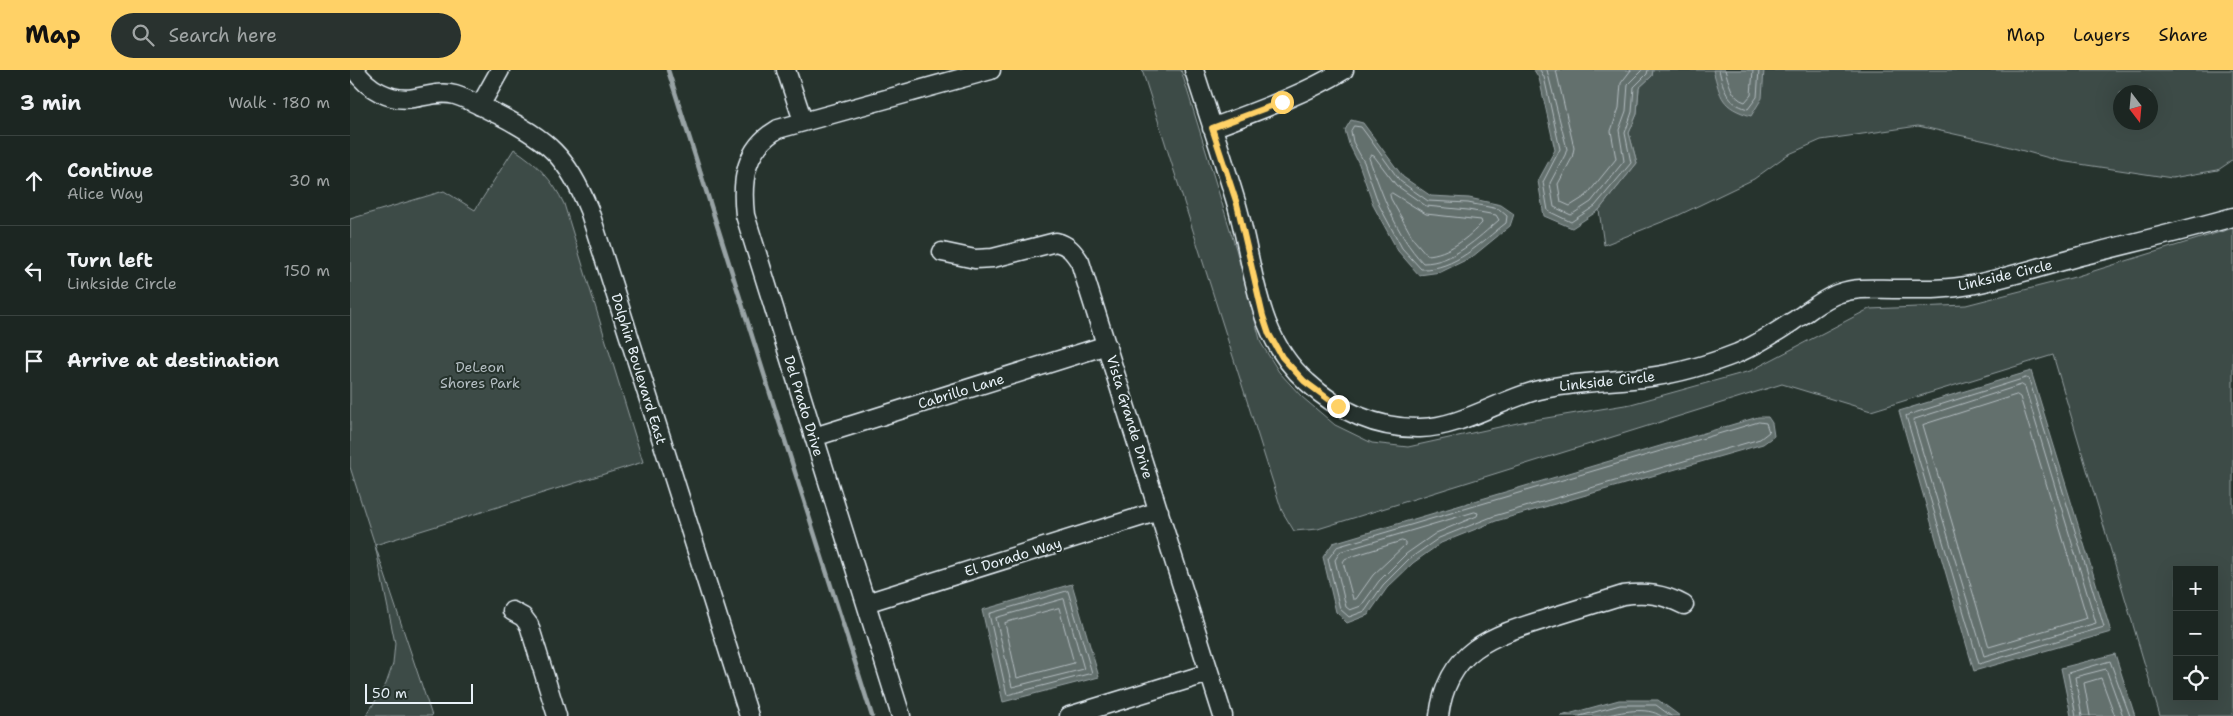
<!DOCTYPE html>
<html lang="en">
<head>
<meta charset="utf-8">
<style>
	:root { --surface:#1c2622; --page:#29322f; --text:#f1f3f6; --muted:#a0a5a5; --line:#3a4340; --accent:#ffd166 }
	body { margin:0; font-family:"Shantell Sans",sans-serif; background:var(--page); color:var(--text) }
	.controls { position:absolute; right:15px; bottom:15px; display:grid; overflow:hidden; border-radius:0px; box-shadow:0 5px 20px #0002 }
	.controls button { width:45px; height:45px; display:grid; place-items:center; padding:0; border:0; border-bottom:1px solid var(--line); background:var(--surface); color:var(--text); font:25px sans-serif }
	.compass { position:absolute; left:1763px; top:15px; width:45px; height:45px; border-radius:50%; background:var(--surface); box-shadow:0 5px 20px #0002; rotate:164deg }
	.scale { position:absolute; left:15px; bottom:12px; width:108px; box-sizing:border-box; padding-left:5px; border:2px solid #e8f1f8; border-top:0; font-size:14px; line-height:18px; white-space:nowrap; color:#e8f1f8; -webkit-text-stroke:4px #26332d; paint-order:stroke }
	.stop { position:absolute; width:15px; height:15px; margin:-11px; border:4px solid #ffd166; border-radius:50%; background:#fff }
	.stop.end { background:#ffd166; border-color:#fff; box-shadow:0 1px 5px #0008 }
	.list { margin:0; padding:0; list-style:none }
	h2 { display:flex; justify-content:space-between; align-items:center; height:65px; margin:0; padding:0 20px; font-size:21px }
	h2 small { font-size:16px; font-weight:400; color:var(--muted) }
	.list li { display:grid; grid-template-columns:32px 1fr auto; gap:15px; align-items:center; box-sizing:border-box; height:90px; padding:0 20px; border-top:1px solid var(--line) }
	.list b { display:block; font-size:19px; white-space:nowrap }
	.list p { margin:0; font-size:16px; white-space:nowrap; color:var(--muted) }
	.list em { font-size:16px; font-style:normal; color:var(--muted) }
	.icon { flex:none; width:28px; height:28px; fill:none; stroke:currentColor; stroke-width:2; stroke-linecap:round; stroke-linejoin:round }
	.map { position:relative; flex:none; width:1883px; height:646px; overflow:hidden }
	header { display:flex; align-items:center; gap:30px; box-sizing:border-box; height:70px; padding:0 25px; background:var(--accent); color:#111 }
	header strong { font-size:24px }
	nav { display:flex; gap:28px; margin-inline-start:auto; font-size:18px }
	.search { width:350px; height:45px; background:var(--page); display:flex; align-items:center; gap:12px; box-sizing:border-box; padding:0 18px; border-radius:28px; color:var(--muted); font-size:19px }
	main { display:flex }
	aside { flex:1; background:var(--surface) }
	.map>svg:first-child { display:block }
	.green { fill:#3e4b47; stroke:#939ea0; fill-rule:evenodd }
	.water { fill:#636f6d; stroke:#98a3a5 }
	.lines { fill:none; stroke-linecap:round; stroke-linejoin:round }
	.shore { stroke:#b3bdc0; stroke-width:1 }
	.stream { stroke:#98a3a5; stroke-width:4.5 }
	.minor-casing { stroke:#e8f1f8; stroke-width:21 }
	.minor { stroke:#26332d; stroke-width:18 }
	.route { stroke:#ffd166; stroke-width:6 }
	.labels { text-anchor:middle; stroke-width:4; stroke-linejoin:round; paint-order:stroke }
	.street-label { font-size:14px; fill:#e8f1f8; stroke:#26332d }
	.park-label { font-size:14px; fill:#b5bfc3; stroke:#26332d }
</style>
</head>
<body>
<header>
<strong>Map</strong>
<div class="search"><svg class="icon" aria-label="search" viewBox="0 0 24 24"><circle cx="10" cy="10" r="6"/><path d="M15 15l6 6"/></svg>Search here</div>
<nav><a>Map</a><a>Layers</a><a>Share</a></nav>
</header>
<main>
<aside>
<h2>3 min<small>Walk · 180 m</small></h2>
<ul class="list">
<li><svg class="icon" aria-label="ahead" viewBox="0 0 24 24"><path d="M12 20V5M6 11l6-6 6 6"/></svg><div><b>Continue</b><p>Alice Way</p></div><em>30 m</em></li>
<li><svg class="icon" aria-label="left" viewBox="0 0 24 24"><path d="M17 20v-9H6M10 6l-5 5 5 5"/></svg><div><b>Turn left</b><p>Linkside Circle</p></div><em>150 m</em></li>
<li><svg class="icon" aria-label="arrive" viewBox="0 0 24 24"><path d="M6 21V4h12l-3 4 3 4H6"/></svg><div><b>Arrive at destination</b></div></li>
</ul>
</aside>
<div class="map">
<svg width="1883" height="646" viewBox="0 0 1883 646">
	<rect width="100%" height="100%" fill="#26332d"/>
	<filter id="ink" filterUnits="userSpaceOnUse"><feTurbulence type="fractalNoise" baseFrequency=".02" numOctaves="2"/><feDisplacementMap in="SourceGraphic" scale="10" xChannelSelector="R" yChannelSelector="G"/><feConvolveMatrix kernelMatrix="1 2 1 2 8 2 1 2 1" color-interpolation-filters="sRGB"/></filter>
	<g filter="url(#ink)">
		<path class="green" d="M792 0H831L886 179 911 273 929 302 952 327 985 355 1022 373 1058 377 1172 352 1281 334 1400 301 1519 239 1616 235 1721 208 1883 158V646H1810L1703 285 1521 341 1432 314 968 459 944 461 932 441ZM1827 500H1864V627H1827Z
			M1303 0H1883V90L1868 100 1822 108 1710 91 1645 73 1568 56 1471 70 1437 85 1404 109 1327 146 1254 175 1249 140 1287 93 1279 63 1287 44 1289 18 1302 6ZM1770 22H1800V52H1770Z
			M164 79C186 93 203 110 214 134L293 392 25 475 82 646H16L36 614 43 594 45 573 25 475 0 397V149L94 121 125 140Z"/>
		<path class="water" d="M1184 0H1303L1302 6 1289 18 1287 44 1279 63 1287 93 1249 140 1222 158 1194 146 1188 111 1205 80 1189 8Z
			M1363 0H1414L1412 28 1401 46C1371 37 1371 28 1363 0Z
			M1001 50 1013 53 1053 107 1081 126 1119 128 1151 135 1164 144 1160 156 1122 187 1091 202 1069 205 1048 181 1024 137 1009 94 999 74 995 60Z
			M1681 301 1761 562 1624 601 1549 341Z
			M1408 347H1418L1422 353 1424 366 1413 374 1146 451 1091 473 1063 493 1037 518 1018 545 997 553 986 542 973 487 983 473Z
			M722 514 749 607 653 632 632 540Z
			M1765 584 1785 646H1721L1711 598Z
			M1269 630H1308L1330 646H1211Z"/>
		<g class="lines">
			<path class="shore" d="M1190 0 1194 7 1210 79 1193 112 1198 141 1221 152 1245 136 1281 93 1275 63 1282 42 1284 17 1297 4 1298 0
				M1197 0 1217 79 1215 85 1200 113 1204 137 1221 145 1241 132 1274 91 1269 60 1276 41 1278 14 1292 0
				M1206 0 1224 78 1222 88 1208 114 1211 132 1220 136 1236 126 1266 89 1261 61 1269 38 1271 13 1281 0
				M1369 0C1374 20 1376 33 1398 39L1407 27 1409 0
				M1375 0C1379 12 1381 28 1395 32L1401 25 1403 0
				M1004 56 1011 57 1017 65 1050 111 1078 131 1118 133 1149 139 1157 146 1156 153C1130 173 1105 200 1071 199L1052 178 1029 135 1014 92 1003 72 1001 61Z
				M1021 85 1024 86 1046 115 1076 136 1118 140 1146 145 1149 150C1128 168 1103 193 1073 193 1045 163 1033 126 1019 88Z
				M1042 123 1076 144 1131 150 1132 153C1118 168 1098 184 1077 185L1064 170 1041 129 1040 125Z
				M1676 308 1679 309 1754 557 1629 594 1556 346Z
				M1672 315 1675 317 1746 553 1634 586 1563 350Z
				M1667 325 1670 327 1737 548 1639 577 1573 355Z
				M1409 352 1416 353 1419 362 1410 369 1144 446 1089 468 1059 489 1033 515 1015 541 999 547 990 539 978 489 987 477Z
				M1125 442 1128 443 1127 446 1086 463 1056 484 1029 511 1011 536 1000 540 996 537 985 490 990 482Z
				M1052 471 1055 472V475L1023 505 1006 529H1003L993 492 995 489Z
				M718 521 742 603 657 625 639 544Z
				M714 529 734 599 662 617 646 548Z
				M709 538 724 593 667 608 655 553Z
				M1230 646 1270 635H1306L1321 646
				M1254 646C1270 642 1297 636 1311 646
				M1726 646 1718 603 1760 591 1780 646
				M1732 646 1725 607 1756 599 1773 646
				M1740 646 1734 613 1751 608 1765 646"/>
			<path class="stream" d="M318 0 522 646"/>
			<defs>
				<path id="minor" d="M5 0C17 19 41 32 64 28 77 26 91 21 105 25 119 29 134 38 147 44 198 70 217 86 239 140L399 646
					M436 0 453 51
					M844 0C858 44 873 88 886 132 905 196 904 265 957 312 988 341 1027 359 1070 358 1112 357 1149 330 1189 320 1225 311 1263 312 1300 307 1330 303 1360 294 1388 283 1411 273 1431 259 1451 246 1463 238 1476 227 1490 223 1507 217 1525 219 1543 219 1569 219 1595 220 1621 215 1656 208 1690 197 1723 188 1777 174 1830 162 1883 147
					M130 36 150 0
					M862 58C907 41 953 25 994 0
					M592 182 625 189 643 188 706 172C718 175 723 181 730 192L873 646
					M464 367 757 275
					M516 533 809 441
					M162 541 173 547 179 555 207 646
					M551 646 395 145C391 110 395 78 428 59L641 0
					M719 646 859 603
					M1089 646C1097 580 1141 566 1196 549 1222 541 1248 533 1273 525 1296 522 1313 524 1334 535"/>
			</defs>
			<use href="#minor" class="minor-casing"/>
			<use href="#minor" class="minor"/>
		</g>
	</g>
	<g class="lines" filter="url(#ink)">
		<path class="route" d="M932 32 862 58 887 134 913 246 919 264 932 287 954 311 988 336"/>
	</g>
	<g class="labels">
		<g class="street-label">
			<text transform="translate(1655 205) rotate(-13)" y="5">Linkside Circle</text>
			<text transform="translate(289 299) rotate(73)" y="5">Dolphin Boulevard East</text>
			<text transform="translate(1257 311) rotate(-6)" y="5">Linkside Circle</text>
			<text transform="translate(611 321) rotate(-17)" y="5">Cabrillo Lane</text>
			<text transform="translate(454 336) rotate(73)" y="5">Del Prado Drive</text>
			<text transform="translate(780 347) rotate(73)" y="5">Vista Grande Drive</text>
			<text transform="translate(663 487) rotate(-17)" y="5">El Dorado Way</text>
		</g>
		<g class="park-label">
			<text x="130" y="302">DeLeon<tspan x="130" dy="16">Shores Park</tspan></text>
		</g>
	</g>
</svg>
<div class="controls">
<button>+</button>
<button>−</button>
<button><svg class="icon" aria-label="locate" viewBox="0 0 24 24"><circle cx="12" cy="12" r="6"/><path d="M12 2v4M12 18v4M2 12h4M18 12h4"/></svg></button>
</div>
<svg class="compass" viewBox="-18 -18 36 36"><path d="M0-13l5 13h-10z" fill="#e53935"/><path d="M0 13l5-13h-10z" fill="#a0a5a5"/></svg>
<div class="scale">50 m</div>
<div class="stop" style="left:932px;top:32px"></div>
<div class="stop end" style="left:988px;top:336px"></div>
</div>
</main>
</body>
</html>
